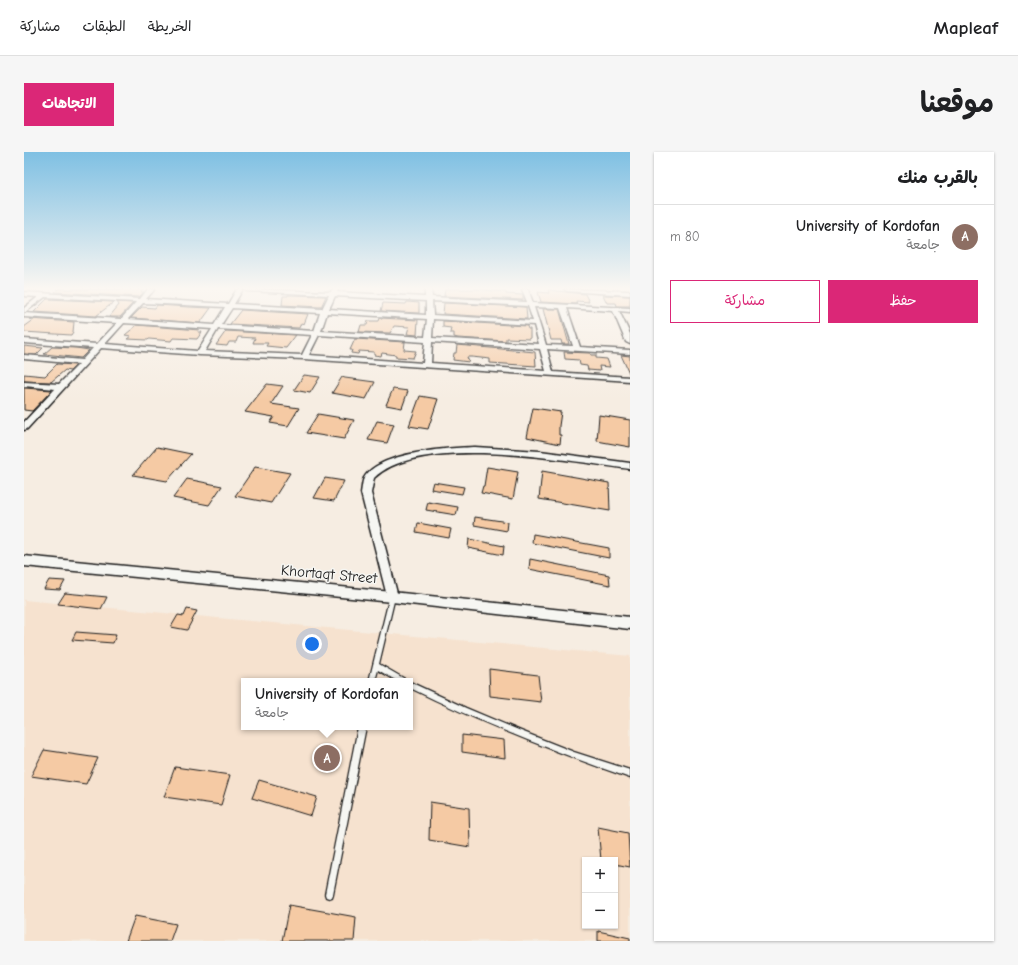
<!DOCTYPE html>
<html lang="ar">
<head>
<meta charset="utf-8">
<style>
	:root { --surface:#fff; --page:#f6f6f6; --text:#202124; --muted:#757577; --line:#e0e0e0; --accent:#db2777 }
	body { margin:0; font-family:"Comic Neue","Playpen Sans Arabic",sans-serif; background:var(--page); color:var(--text); direction:rtl }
	.controls { position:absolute; right:12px; bottom:12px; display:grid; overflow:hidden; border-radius:0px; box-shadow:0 1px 3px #0004 }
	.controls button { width:36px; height:36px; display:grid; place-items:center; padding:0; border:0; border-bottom:1px solid var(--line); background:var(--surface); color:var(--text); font:20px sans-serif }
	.you { position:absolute; left:288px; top:492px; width:14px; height:14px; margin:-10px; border:3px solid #fff; border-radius:50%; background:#1a73e8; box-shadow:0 0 0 6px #1a73e833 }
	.badge { display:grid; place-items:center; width:26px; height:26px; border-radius:50%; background:var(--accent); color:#fff; font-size:13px; font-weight:700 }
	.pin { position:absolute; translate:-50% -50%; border:2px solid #fff; box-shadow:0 1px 4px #0006 }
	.popup { position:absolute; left:217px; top:526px; width:172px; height:52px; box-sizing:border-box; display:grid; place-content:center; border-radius:0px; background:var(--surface); filter:drop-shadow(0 1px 3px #0005); font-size:13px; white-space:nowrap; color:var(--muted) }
	.popup b { font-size:15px; color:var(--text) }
	.popup::after { content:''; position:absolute; left:50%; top:100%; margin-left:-8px; border:8px solid transparent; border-top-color:var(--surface) }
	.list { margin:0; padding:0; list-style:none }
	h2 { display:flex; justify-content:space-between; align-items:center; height:52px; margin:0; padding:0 16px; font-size:17px }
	h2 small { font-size:13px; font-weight:400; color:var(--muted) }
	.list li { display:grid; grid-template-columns:26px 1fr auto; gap:12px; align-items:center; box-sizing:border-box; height:64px; padding:0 16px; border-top:1px solid var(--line) }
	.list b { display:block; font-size:15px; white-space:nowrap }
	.list p { margin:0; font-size:13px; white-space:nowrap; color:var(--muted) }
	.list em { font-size:13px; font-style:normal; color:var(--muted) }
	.actions { display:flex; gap:8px; padding:12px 16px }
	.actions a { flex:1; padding:9px 0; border:1px solid var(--accent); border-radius:0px; text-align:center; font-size:14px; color:var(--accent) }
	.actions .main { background:var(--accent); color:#fff }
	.map { position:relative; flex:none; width:606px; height:789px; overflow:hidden; direction:ltr; border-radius:0px }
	header { display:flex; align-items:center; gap:24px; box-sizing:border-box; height:56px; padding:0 20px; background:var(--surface); border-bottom:1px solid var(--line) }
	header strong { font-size:19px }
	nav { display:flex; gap:22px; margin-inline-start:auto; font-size:14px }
	.intro { display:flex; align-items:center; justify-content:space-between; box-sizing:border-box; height:96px; padding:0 24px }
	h1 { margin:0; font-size:28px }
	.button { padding:10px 18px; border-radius:0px; background:var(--accent); color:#fff; font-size:14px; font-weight:700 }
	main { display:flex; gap:24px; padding:0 24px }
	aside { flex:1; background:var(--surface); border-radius:0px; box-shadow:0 1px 3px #0004 }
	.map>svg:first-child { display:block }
	.built { fill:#f6e2cf; fill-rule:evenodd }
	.building { fill:#f5caa4; stroke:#1c1c1c }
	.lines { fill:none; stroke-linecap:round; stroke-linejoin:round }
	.service-casing { stroke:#1c1c1c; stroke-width:2.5 }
	.minor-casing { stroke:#1c1c1c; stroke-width:3 }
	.tertiary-casing { stroke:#1c1c1c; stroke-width:3 }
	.service { fill:#f6f6f2; fill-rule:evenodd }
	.minor { fill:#f6f6f2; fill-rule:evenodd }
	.tertiary { fill:#f6f6f2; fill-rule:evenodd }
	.labels { text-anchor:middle; stroke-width:3; stroke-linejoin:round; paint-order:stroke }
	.street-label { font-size:15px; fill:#1c1c1c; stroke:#f6f6f2 }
</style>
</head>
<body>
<header>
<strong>Mapleaf</strong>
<nav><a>الخريطة</a><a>الطبقات</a><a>مشاركة</a></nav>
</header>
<div class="intro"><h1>موقعنا</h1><a class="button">الاتجاهات</a></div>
<main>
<aside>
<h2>بالقرب منك<small></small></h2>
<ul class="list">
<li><span class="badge" style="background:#8d6e63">A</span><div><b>University of Kordofan</b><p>جامعة</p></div><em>80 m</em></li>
</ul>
<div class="actions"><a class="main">حفظ</a><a>مشاركة</a></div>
</aside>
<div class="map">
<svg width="606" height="789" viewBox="0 0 606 789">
	<rect width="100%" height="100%" fill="#f6ede2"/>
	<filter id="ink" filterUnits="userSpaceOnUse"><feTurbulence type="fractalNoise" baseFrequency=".025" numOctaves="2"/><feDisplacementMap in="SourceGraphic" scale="8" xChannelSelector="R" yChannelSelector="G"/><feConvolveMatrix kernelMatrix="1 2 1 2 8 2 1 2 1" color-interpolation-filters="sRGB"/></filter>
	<g filter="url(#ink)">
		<path class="built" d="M0 448 606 504V789H0ZM220 529H386V575H220ZM561 708H591V774H561Z"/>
		<path class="building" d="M34 137H119L117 140H120L115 145 31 140Z
			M421 137H450L482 140V142L499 143V148L420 144Z
			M524 138 561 142 565 150 552 149 553 152 517 150 514 140 525 141Z
			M264 143 302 144 297 155 258 153 259 144H264Z
			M579 143 606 144V154H593L592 151H583Z
			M23 147 90 150 72 164 10 160Z
			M93 150 109 151 96 165H85L95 153Z
			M383 150 395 151V161L357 159 359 151 382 152Z
			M420 151 502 155 503 167 419 162Z
			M133 153 165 155 187 156 176 171 107 166 118 155 131 156Z
			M519 157H535L545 192H538L537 188H527Z
			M217 158 284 162 280 172 277 171 275 176 206 172Z
			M356 166 394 168 393 183 383 182 385 175 370 174 366 181 335 180 337 173H343L344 169H355Z
			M6 167 50 170 49 180 47 183 0 180V175L11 167Z
			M419 169 503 174 504 177H506V187L482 186V189L434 186 430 185V181H426L427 176 419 175Z
			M113 173 175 178 174 180H178L173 187 149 186 147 189 125 187 124 188 103 187 107 184 101 183Z
			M202 179 272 183 262 196 242 194 244 191H229L231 186 214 185 212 190H205L203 194 192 193Z
			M331 187 381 190 380 198 392 199 389 206 372 205V203L358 201 357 204 350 203V200L335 199 334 202 327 201 328 198H326Z
			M433 193 511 200 512 214 466 211V207L448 205H443L445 210 429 208 430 201H432Z
			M0 194 19 196 12 203 0 202Z
			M28 195 52 196 65 198 57 206 20 202Z
			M540 200 566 201 567 203H572V206L583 207 586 215 575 214 576 219 564 218 563 214 556 213 555 208 541 207Z
			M597 203 606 204V224V223Z
			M33 212 52 213 46 219 41 218 27 230 0 229V222L21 224Z
			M280 223 296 225 286 241 270 238Z
			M318 225 321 226 351 230 342 247 308 241Z
			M243 232 259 234 247 252 275 256 264 274 246 271 250 265 221 260Z
			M0 236 28 238 8 259 0 258Z
			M369 237 384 239 378 256 362 253Z
			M396 244 414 247 404 277 385 274Z
			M509 256 537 260 535 274V283H537L536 292 503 285Z
			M294 262 330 268 320 287 282 281Z
			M575 263 606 268V295L573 289Z
			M353 269 370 272 363 291 344 288Z
			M133 295 167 302 143 329 109 323Z
			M231 315 266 321 247 351 211 344Z
			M463 315 494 320 489 347 457 341 459 334H460Z
			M518 319 585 331 586 359 515 347Z
			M301 326 320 329 310 349 290 346Z
			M163 327 198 334 185 353 149 346Z
			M409 330 440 335 438 342 407 337Z
			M404 350 434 355 432 363 402 358Z
			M451 365 484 370 483 379 450 373Z
			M394 371 427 377 425 386 392 380Z
			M509 382 585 396V406L508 391Z
			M445 387 480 394 479 403 444 396Z
			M506 407 585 423 586 433 505 417Z
			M25 428 41 429 36 438 20 437Z
			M41 441 83 445 77 457 34 452Z
			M163 457 173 459 163 478 147 475 154 463 160 464Z
			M52 480 92 483 89 491 48 488Z
			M465 517 514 523 517 550 466 544Z
			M438 583 480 588 481 606 438 600Z
			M20 598 74 606 62 632 7 624Z
			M151 615 206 623 197 653 140 645Z
			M235 628 293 645 287 664 228 646Z
			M406 650 445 656 446 695 405 688Z
			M574 675 604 681 606 715 591 712V708H577Z
			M265 753 332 765 330 789H258Z
			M111 764 152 772 146 789H102Z
			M574 779 606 786V789H574Z"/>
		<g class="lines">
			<defs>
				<path id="service" d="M366 443H370L371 445 355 512 381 527 382 529H373L354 518 351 529H345Z
					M386 530 442 556 497 579 550 600 606 618V626C531 600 457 571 386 536Z
					M334 575H342L309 742 308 745 305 746 302 745 301 742Z"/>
				<path id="minor" d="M124 137H131L122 147 204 152 213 137H219L210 152 298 157 305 143 223 139 220 137 307 140 308 137H314L313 140 401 145V137H407L408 145 503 150 498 137H504L509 151 606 156V160L595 159 606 182V192L602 190 589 159 543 156 556 195 606 198V202L523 197 529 220 606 225V229L280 207 176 203 77 196 3 277 0 278V270L31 237 0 234V230L35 232 55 212 0 207V203L58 208 69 196 0 191V187L73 192 93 171 0 165V161L97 167 112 150 21 145 0 161V156L14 145 0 144V140L116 147ZM311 144 402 149V163L305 157ZM408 149 504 154 509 169 409 163ZM119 151 201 155 190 173 104 167ZM510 155 536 156 549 194 522 193ZM208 156 296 161 290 179 197 173ZM303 161 403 167 401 185 297 179ZM409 167 510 173 515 192 408 186ZM100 171 188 177 174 199 81 192ZM194 177 288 183 278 203 181 199ZM295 183 401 190 399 211 285 203ZM408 190 516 197 522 219 407 211Z
					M540 137 606 139V143L543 139Z
					M451 295 516 299 606 311V317C546 309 396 281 350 326L347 341 374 445 372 448 368 449 364 448 337 341C338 336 338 330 340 326 355 300 424 296 451 295Z"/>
				<path id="tertiary" d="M0 404 368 440 606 465V477L368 450 0 414Z"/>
			</defs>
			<use href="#service" class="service-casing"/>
			<use href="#minor" class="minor-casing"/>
			<use href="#tertiary" class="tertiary-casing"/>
			<use href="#service" class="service"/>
			<use href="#minor" class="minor"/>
			<use href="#tertiary" class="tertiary"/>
		</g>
	</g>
	<linearGradient id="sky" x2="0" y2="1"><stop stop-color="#7fc0e3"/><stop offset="0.55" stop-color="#fbf7f2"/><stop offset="1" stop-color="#fbf7f2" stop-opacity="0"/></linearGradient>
	<rect width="606" height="248" fill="url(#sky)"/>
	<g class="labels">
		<g class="street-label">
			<text transform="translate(305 422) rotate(5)" y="5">Khortaqt Street</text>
		</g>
	</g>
</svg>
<div class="controls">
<button>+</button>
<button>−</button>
</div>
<div class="you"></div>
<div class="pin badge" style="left:303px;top:606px;background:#8d6e63">A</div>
<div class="popup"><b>University of Kordofan</b>جامعة</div>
</div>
</main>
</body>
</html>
